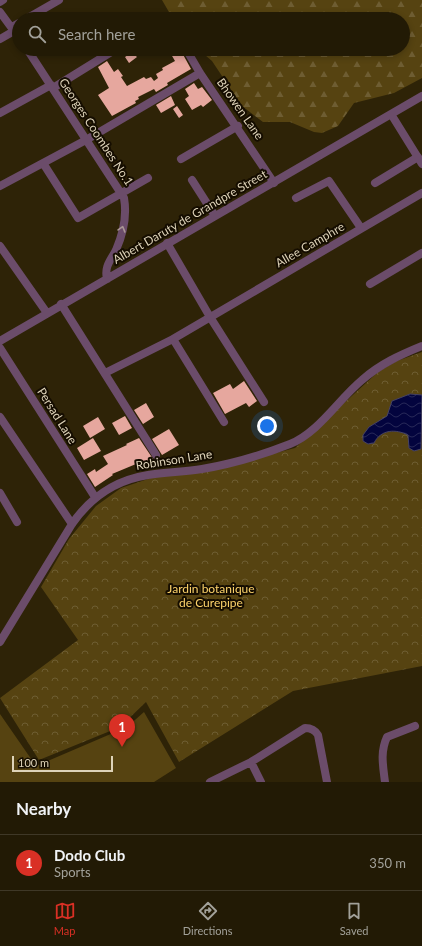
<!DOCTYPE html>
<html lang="en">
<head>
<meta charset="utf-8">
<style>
	:root { --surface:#221a05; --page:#2e2713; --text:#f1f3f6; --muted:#a2a19a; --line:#3f3827; --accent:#d93025 }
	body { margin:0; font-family:Lato,sans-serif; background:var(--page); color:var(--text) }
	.scale { position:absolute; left:12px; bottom:10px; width:101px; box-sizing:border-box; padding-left:4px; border:2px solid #ded3b8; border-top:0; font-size:11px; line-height:14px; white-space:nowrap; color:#ded3b8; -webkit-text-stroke:3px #150d00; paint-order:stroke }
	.you { position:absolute; left:267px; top:426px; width:14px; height:14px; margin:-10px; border:3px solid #fff; border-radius:50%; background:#1a73e8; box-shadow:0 0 0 6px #1a73e833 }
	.badge { display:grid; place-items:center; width:26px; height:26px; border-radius:50%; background:var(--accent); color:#fff; font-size:13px; font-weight:700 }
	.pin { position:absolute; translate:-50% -33px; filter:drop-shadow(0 1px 2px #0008) }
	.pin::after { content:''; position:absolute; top:21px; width:14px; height:12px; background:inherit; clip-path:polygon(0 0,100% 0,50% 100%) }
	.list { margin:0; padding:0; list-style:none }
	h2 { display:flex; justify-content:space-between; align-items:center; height:52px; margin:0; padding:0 16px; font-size:17px }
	h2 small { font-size:13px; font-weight:400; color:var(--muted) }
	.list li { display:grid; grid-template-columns:26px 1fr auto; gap:12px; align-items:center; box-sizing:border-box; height:56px; padding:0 16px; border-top:1px solid var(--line) }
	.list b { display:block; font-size:15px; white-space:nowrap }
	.list p { margin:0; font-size:13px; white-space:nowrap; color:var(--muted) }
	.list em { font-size:13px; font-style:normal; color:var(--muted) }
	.icon { flex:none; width:22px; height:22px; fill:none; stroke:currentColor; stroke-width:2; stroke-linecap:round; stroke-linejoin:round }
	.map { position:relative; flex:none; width:422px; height:782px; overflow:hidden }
	.search { position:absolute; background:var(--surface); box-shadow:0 2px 6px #0003; left:12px; right:12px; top:12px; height:44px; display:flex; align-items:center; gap:10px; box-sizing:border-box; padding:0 14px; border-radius:22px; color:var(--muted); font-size:15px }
	.sheet { height:108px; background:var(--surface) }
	nav { display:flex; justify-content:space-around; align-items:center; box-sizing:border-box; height:56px; border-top:1px solid var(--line); background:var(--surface); font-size:11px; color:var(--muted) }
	nav a { display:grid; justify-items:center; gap:2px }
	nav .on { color:var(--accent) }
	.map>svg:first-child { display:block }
	.green { fill:#564311 }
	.forest { fill:url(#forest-firs) }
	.park { fill:url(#park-crowns) }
	.water { fill:url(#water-waves); stroke:#454263 }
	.building { fill:#e6a79e }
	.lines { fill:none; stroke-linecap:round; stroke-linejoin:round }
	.minor { stroke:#6b4c6a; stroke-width:8 }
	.oneway { stroke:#aa9695 }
	.labels { text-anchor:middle; stroke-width:4; stroke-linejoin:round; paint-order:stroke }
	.street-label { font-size:12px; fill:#ded3b8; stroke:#150d00 }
	.park-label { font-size:12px; fill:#fdd36b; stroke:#150d00 }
</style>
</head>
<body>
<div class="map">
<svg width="422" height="782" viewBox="0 0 422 782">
	<defs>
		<pattern id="forest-firs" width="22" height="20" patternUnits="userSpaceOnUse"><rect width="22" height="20" fill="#564311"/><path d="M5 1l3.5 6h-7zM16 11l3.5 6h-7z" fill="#6e5d32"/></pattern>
		<pattern id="park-crowns" width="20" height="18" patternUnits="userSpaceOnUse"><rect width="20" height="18" fill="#564311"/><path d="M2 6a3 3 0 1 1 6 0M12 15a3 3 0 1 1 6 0" fill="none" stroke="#6e5d32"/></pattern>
		<pattern id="water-waves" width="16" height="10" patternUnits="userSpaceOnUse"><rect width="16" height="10" fill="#03043e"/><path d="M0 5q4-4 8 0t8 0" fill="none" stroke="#272858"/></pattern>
	</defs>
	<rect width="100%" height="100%" fill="#2e2307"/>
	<path class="green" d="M144 712 176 768 154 782H0V714L36 766 127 727Z"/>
	<path class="forest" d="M162 0H422V78L394 93 354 103 338 126 322 133 314 132 290 122H263L242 106 212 61 198 49H403V19H173Z"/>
	<path class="park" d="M422 352V666L293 691 179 762 146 702 120 727 39 760 0 698 78 640 41 587 69 539 96 506 121 488 151 478 210 470 295 448 378 372 397 361Z"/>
	<path class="water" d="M410 394 422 395 421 449 414 451 409 448 408 435C396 429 381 429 374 443L368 444 363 441V435L369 427 387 416 392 401Z"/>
	<path class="building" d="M168 49H180L191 69 167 83 168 85 156 92 154 89 138 97 139 99 135 101 136 103 112 116 98 95 109 88 98 67 107 61 114 72 118 69 123 76 121 77 127 86 144 77 146 79 151 77 154 81 158 78 156 74 163 70 162 68 175 61Z
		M132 52 137 57 129 63 125 57Z
		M194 83 198 89 202 87 212 100 203 107 201 105 192 110 185 99 189 96 185 89Z
		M171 96 175 105 161 113 156 105Z
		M177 106 183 115 179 118 173 109Z
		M244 381 257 401 249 407 246 403 225 414 213 393 230 384 233 389Z
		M146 403 154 417 143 424 134 410Z
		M125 416 132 428 119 435 112 423Z
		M98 417 105 429 90 438 83 426Z
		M169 429 179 445 162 455 152 439Z
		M93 438 101 451 84 460 77 448Z
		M139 438 153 459 138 467 136 464 112 474 113 475 95 487 87 474 95 469 96 472 108 464 103 456 127 445 126 444Z"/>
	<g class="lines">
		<path class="minor" d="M0 2 3 0
			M0 12 19 38
			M26 19 59 0
			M12 27 19 23
			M0 39 14 31
			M27 49 124 198C127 215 123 234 116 250 111 260 104 266 107 279
			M186 49 200 73 274 183
			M53 88 116 49
			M0 113 51 85
			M391 114 422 164
			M181 159 238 126
			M43 163 78 218 148 178
			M192 180 215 216
			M375 183 418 157
			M0 186 86 140 200 73
			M296 198 329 181 361 228
			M167 243 210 317 264 402
			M0 246 47 313
			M370 284 422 253
			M61 304 156 455
			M173 339 224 422
			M0 341 422 96
			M0 348 95 497
			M105 373 173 339 422 193
			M0 417 72 524
			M0 493 17 522
			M0 642 72 524C90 498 116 480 148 475 166 472 184 472 202 469 231 464 262 455 290 444 319 432 338 400 362 380 380 364 400 355 422 346
			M251 762 261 782
			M210 782 251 762 305 728C311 728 315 730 318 735L327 782
			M385 782C383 766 380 752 387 737L415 726"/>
	</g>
	<defs><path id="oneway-chevron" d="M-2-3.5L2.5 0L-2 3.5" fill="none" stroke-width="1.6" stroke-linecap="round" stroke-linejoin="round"/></defs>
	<use class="oneway" href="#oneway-chevron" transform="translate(122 229) rotate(-74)"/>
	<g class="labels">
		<g class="street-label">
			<text transform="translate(240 109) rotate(55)" y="4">Bhowen Lane</text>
			<text transform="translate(96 132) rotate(57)" y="4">Georges Coombes No.1</text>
			<text transform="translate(190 217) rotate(-30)" y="4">Albert Daruty de Grandpre Street</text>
			<text transform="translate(310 245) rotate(-30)" y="4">Allee Camphre</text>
			<text transform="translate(57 416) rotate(58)" y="4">Persad Lane</text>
			<text transform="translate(174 460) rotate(-9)" y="4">Robinson Lane</text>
		</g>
		<g class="park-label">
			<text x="211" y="593">Jardin botanique<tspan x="211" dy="14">de Curepipe</tspan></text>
		</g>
	</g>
</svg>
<div class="scale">100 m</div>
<div class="you"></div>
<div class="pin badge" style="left:122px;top:747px">1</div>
<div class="search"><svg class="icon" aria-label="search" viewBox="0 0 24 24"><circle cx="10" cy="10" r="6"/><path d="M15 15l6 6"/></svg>Search here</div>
</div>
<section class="sheet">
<h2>Nearby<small></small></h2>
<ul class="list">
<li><span class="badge">1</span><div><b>Dodo Club</b><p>Sports</p></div><em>350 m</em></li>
</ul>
</section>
<nav>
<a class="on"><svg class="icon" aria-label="map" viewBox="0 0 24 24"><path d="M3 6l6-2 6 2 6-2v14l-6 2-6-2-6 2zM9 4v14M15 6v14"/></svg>Map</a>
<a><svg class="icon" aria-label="directions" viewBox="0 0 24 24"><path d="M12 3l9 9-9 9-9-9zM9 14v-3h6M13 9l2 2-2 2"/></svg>Directions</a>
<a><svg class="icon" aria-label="saved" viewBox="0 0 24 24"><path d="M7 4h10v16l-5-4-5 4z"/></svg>Saved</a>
</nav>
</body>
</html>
